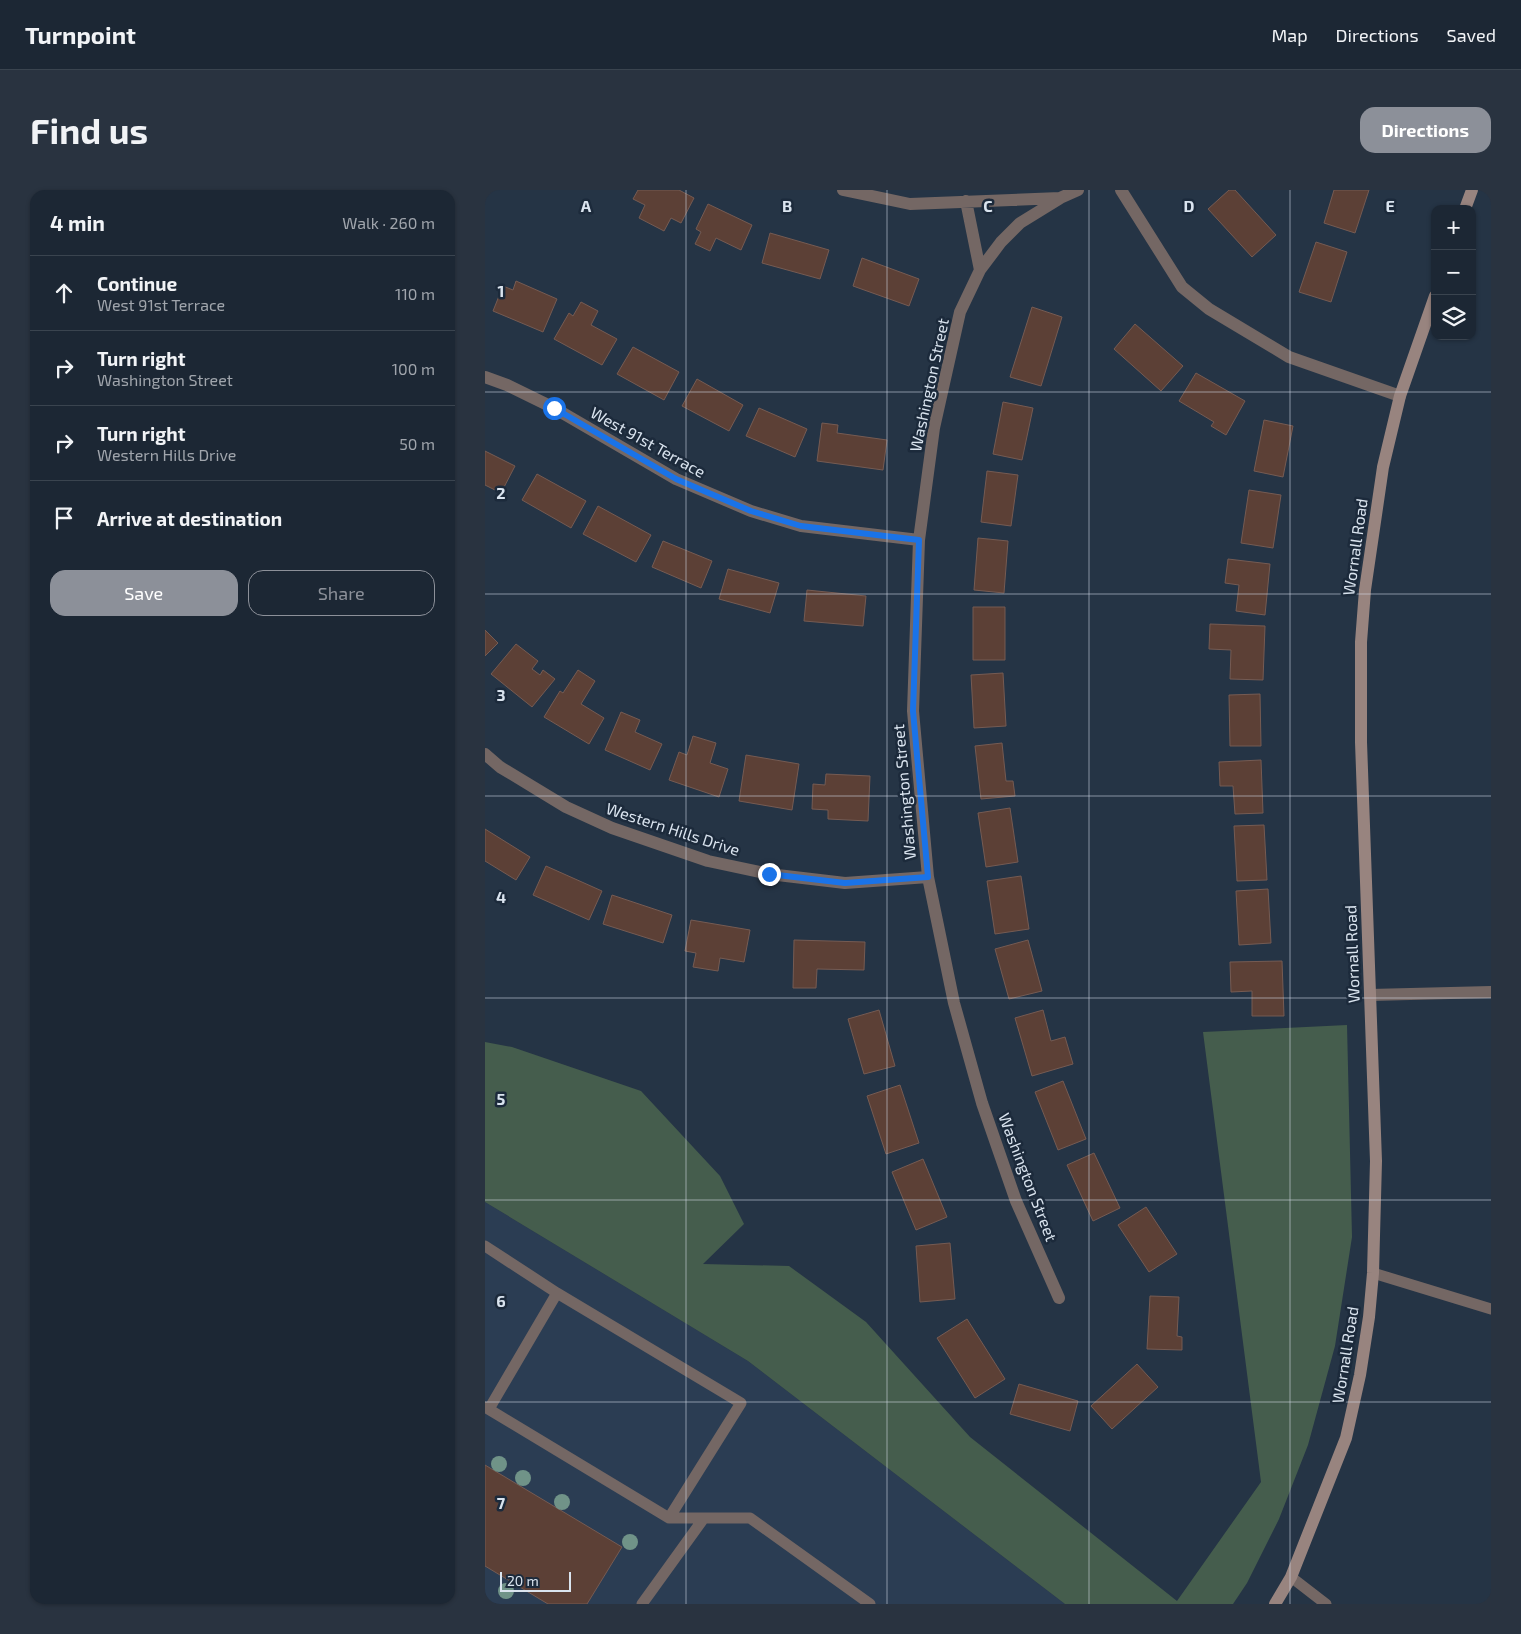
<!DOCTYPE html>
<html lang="en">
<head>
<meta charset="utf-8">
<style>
	:root { --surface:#1c2734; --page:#293340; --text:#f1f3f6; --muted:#a0a5ac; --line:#3a444f; --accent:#8c9099 }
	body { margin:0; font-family:"Exo 2",sans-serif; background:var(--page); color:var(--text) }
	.controls { position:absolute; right:15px; top:15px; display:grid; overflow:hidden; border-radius:10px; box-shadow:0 1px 4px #0004 }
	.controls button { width:45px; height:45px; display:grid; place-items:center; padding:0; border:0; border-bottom:1px solid var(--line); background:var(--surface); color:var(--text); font:25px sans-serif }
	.scale { position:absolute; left:15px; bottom:12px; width:71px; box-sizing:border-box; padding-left:5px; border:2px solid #dae4ef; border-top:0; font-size:14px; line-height:18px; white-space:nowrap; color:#dae4ef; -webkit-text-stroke:4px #1c2a3b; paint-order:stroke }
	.stop { position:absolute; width:15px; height:15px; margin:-11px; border:4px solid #1a73e8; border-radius:50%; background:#fff }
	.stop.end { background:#1a73e8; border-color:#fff; box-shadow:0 1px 5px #0008 }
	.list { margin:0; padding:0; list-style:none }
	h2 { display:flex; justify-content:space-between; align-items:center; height:65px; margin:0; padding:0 20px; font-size:21px }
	h2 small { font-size:16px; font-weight:400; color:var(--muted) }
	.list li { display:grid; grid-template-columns:32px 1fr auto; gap:15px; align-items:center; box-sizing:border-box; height:75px; padding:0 20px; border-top:1px solid var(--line) }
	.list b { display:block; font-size:19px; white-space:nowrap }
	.list p { margin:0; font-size:16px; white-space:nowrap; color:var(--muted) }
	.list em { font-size:16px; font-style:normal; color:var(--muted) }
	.actions { display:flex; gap:10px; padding:15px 20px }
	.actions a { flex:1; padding:11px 0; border:1px solid var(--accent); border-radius:15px; text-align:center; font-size:18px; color:var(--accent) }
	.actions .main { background:var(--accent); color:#fff }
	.icon { flex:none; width:28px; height:28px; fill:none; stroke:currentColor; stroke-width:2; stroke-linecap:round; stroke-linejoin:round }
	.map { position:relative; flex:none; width:1006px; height:1414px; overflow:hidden; border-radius:15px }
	header { display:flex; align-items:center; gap:30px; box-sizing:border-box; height:70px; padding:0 25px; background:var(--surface); border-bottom:1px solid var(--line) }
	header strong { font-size:24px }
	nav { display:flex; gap:28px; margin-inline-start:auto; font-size:18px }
	.intro { display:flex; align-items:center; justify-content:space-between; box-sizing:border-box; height:120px; padding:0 30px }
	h1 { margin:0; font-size:35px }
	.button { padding:12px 22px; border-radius:15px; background:var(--accent); color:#fff; font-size:18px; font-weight:700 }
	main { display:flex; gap:30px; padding:0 30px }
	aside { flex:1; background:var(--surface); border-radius:15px; box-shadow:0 1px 4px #0004 }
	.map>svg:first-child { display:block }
	.built { fill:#2b3d53 }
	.green { fill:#455d4d }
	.building { fill:#5c4036; stroke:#755b53 }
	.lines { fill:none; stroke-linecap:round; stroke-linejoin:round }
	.lane { stroke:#746764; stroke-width:11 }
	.street { stroke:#746764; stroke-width:12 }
	.secondary { stroke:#98847f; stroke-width:12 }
	.tree { fill:#709388 }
	.route { stroke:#1a73e8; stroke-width:6 }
	.grid { fill:none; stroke:#dae4ef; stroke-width:1; stroke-opacity:0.55 }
	.labels { text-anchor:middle; stroke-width:5; stroke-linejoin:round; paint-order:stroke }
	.street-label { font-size:16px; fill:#dae4ef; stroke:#1c2a3b }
	.grid-label { font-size:16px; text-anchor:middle; font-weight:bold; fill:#dae4ef; stroke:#1c2a3b; stroke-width:5; stroke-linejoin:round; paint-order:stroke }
</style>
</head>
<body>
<header>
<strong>Turnpoint</strong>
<nav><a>Map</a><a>Directions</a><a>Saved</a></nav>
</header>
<div class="intro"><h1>Find us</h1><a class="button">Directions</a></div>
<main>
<aside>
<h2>4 min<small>Walk · 260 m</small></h2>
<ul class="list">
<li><svg class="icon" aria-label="ahead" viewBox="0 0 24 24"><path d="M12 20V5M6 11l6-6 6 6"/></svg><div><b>Continue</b><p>West 91st Terrace</p></div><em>110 m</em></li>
<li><svg class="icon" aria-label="right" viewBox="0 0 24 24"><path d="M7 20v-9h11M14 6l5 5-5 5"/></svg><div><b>Turn right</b><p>Washington Street</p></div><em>100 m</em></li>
<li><svg class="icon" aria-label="right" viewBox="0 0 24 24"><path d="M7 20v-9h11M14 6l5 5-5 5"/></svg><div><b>Turn right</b><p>Western Hills Drive</p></div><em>50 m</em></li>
<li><svg class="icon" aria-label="arrive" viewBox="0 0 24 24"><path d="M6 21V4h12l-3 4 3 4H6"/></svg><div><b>Arrive at destination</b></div></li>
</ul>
<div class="actions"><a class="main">Save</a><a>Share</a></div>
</aside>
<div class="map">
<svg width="1006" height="1414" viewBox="0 0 1006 1414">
	<rect width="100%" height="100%" fill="#253445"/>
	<path class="built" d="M0 1012 263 1171 580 1414H0Z"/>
	<path class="green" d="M862 835 867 1047 850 1156 823 1255 794 1329 762 1393 748 1414H580L263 1171 0 1012V852L27 857 156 901 235 986 259 1034 218 1074 304 1076 381 1132 485 1247 692 1411 776 1292 718 842Z"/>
	<path class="building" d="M153 0H194L209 8 196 33 186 28 179 41 154 28 160 15 148 9Z
		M744 0H750L791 45 767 67 723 19Z
		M849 0H884L870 43 839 33Z
		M223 14 267 35 256 60 231 48 225 61 210 54 216 42 211 39Z
		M285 43 344 60 335 89 277 73Z
		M831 52 862 62 846 112 814 102Z
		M377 68 434 89 424 116 368 96Z
		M31 91 72 109 58 142 8 121 18 96 28 100Z
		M96 112 113 121 106 135 132 149 117 175 69 149 84 123 88 126Z
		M547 117 577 127 556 196 525 187Z
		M650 134 698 176 676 201 629 159Z
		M148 157 194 182 179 210 132 184Z
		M711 183 760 211 741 245 726 236 729 232 694 211Z
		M212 189 258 215 244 241 197 216Z
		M518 212 548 218 537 270 508 264Z
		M274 218 322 239 310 267 261 246Z
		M779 230 808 236 798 287 769 281Z
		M337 233 353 235 352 243 402 250 398 280 332 271Z
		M0 261 30 276 16 303 0 295Z
		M502 281 533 285 526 336 496 332Z
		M52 284 101 311 86 338 37 310Z
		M764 300 796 305 788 358 756 353Z
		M113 316 166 345 151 372 98 344Z
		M493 348 523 351 519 403 489 400Z
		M178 351 227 371 216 398 167 377Z
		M743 369 785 374 780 425 751 421 754 395 740 393Z
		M243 379 294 393 285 423 234 409Z
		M322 400 381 406 378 436 319 431Z
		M488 417H520V470H488Z
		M725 434 780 436 778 490 745 489 746 460 724 459Z
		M0 440 13 453 0 466Z
		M31 454 53 471 47 479 55 485 58 480 70 489 47 517 6 484Z
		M93 480 110 491 96 514 119 528 104 554 59 527 75 501 78 503Z
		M518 483 521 536 489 538 486 485Z
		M775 504 776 556H745L744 505Z
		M136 522 155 530 150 542 177 554 165 580 120 560Z
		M208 546 231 553 225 573 243 579 234 607 184 590 194 562 202 565Z
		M517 553 521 591H528L530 606 496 609 490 556Z
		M261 565 314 574 307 620 254 611Z
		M776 570 778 623 750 624 748 596H735L734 572Z
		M341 584 385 586 383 631 343 629V620L327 619 328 594 340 595Z
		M525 618 533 672 501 677 493 623Z
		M779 635 782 690 752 691 749 636Z
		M0 639 45 667 31 690 0 671Z
		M61 676 117 701 104 730 48 705Z
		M536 686 544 739 510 744 502 691Z
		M783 699 786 753 754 755 751 701Z
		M127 705 187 725 178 753 118 734Z
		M206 730 265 740 259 772 235 768 233 781 208 777 211 763 200 761Z
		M309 750 380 752 379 780 332 779 331 798H308Z
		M543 750 557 801 524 809 510 759Z
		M797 771 799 826H767V801L746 802 745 772Z
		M394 820 410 876 379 884 363 829Z
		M558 820 566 851 580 847 588 874 547 886 530 828Z
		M578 891 601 949 573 960 550 902Z
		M415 895 434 953 401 964 382 906Z
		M609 963 635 1018 608 1031 582 975Z
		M438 969 462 1027 431 1040 407 982Z
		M661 1017 692 1064 664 1082 633 1035Z
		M465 1053 470 1109 435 1112 431 1056Z
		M665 1106 694 1107 692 1146 697 1147V1160L662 1159Z
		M482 1129 520 1189 490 1208 452 1148Z
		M652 1174 673 1197 627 1239 606 1216Z
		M534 1194 593 1211 585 1241 525 1224Z
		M0 1275 137 1357 102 1414H63L0 1376Z"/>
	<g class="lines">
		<path class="lane" d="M0 1056 72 1103 256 1213 184 1328 0 1217
			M888 1083 1006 1119
			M4 1219 72 1103
			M184 1328H265L385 1414
			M806 1387 841 1414
			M157 1414 219 1328"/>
		<path class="street" d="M358 0 425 14 575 8 593 0
			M636 0 697 97 724 119 804 167 915 206
			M481 11 495 80 475 122 449 238 434 350 428 521 443 687 469 813 497 913 531 1011 574 1108
			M495 80 516 52 535 33 574 9
			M0 187 22 195 69 218 191 289 266 321 316 336 434 350
			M0 564 15 577 81 617 127 638 223 671 284 684 360 693 443 687
			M885 805 1006 802"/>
		<path class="secondary" d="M980 19 987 0
			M790 1414 806 1387 861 1248 875 1185 884 1127 888 1083 891 971 876 552V452L880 400 898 277 915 206 950 106"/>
	</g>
	<g class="tree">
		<circle cx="14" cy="1274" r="8"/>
		<circle cx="38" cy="1288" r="8"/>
		<circle cx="77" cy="1312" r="8"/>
		<circle cx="145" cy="1352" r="8"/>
		<circle cx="21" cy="1401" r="8"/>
	</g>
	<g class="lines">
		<path class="route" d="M69 218 191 289 266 321 316 336 434 350 428 521 443 687 360 693 284 684"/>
	</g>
	<path class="grid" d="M201 0V1414M402 0V1414M604 0V1414M805 0V1414M0 202H1006M0 404H1006M0 606H1006M0 808H1006M0 1010H1006M0 1212H1006"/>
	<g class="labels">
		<g class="street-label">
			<text transform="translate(444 195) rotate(-78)" y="6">Washington Street</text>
			<text transform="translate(163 252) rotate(29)" y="6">West 91st Terrace</text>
			<text transform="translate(870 357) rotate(-82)" y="6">Wornall Road</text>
			<text transform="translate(419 602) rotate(-95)" y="6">Washington Street</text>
			<text transform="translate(188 639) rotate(18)" y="6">Western Hills Drive</text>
			<text transform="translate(867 764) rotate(-92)" y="6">Wornall Road</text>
			<text transform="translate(543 987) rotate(69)" y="6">Washington Street</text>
			<text transform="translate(860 1165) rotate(-81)" y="6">Wornall Road</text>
		</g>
	</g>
	<g class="grid-label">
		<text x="101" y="22">A</text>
		<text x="302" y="22">B</text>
		<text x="503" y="22">C</text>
		<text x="704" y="22">D</text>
		<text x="905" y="22">E</text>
		<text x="16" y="107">1</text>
		<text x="16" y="309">2</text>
		<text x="16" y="511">3</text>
		<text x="16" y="713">4</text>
		<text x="16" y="915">5</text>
		<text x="16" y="1117">6</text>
		<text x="16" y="1319">7</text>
	</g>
</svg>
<div class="controls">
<button>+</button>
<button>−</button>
<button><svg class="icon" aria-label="layers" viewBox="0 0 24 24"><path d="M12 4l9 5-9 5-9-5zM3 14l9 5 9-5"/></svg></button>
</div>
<div class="scale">20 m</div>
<div class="stop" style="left:69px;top:218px"></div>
<div class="stop end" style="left:284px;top:684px"></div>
</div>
</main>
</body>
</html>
